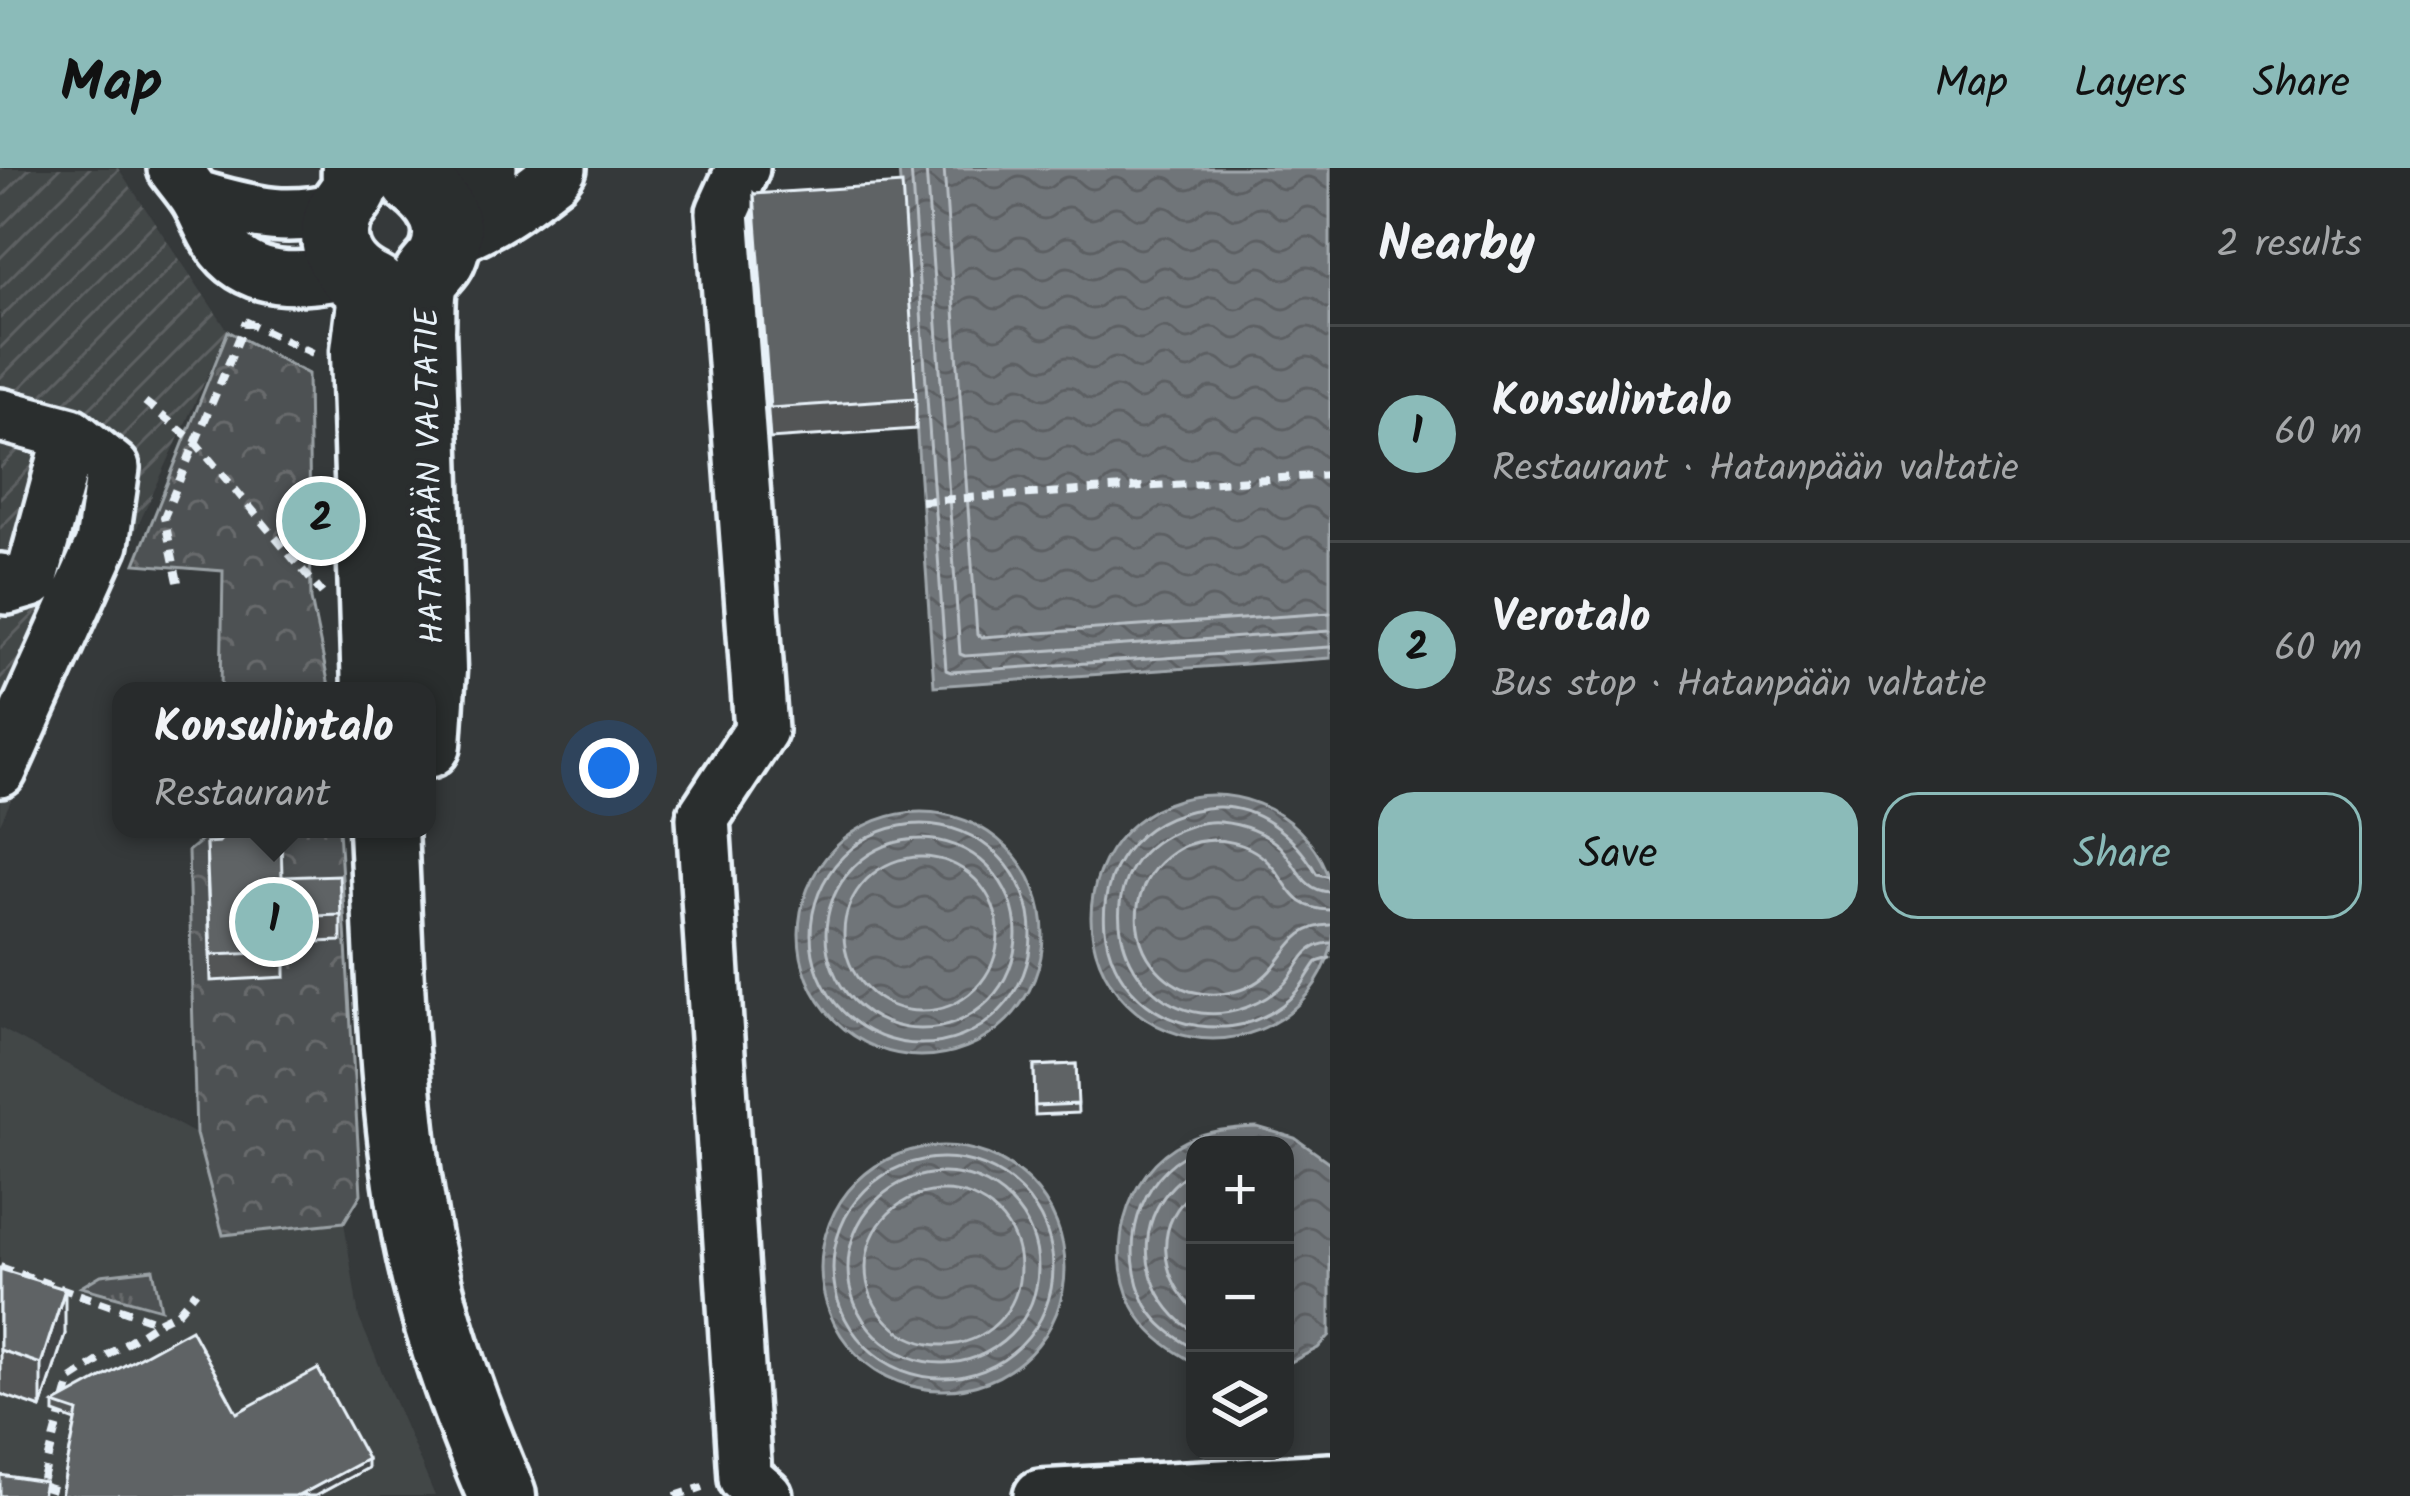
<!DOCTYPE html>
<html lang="en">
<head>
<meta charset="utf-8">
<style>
	:root { --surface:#282b2c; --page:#303334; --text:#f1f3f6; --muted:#a5a7a9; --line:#444748; --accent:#8bbbb9 }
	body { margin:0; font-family:Kalam,sans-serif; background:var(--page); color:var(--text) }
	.controls { position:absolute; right:36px; bottom:36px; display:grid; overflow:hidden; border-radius:24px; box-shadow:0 6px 18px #0003 }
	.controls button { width:108px; height:108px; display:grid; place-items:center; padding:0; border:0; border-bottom:3px solid var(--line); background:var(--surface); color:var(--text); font:60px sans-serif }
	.you { position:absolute; left:609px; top:600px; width:42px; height:42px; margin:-30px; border:9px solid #fff; border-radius:50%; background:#1a73e8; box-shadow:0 0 0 18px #1a73e833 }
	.badge { display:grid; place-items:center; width:78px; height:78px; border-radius:50%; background:var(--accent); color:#111; font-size:39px; font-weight:700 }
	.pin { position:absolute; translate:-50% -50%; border:6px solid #fff; box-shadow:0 3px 12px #0006 }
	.popup { position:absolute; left:112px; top:514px; width:324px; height:156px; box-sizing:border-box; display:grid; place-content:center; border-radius:24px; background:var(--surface); filter:drop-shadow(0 3px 9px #0005); font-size:39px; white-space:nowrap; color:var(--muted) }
	.popup b { font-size:45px; color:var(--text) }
	.popup::after { content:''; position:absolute; left:50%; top:100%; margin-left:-24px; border:24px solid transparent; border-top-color:var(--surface) }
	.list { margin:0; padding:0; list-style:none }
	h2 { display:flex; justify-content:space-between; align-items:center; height:156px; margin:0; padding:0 48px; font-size:51px }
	h2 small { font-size:39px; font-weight:400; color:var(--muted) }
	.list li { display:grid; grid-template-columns:78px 1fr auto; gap:36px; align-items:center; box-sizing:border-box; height:216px; padding:0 48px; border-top:3px solid var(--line) }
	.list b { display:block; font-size:45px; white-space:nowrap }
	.list p { margin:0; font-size:39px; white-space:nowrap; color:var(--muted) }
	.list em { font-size:39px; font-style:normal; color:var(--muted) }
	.actions { display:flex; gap:24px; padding:36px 48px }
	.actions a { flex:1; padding:27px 0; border:3px solid var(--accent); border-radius:36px; text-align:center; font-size:42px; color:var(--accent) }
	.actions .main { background:var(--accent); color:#111 }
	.icon { flex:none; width:66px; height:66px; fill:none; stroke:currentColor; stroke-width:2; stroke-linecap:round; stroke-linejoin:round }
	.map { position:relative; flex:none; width:1330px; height:1328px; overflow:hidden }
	header { display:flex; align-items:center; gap:72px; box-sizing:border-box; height:168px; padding:0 60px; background:var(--accent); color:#111 }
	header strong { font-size:57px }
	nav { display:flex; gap:66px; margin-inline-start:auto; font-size:42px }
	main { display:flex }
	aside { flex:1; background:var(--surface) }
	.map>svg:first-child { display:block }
	.built { fill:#424647 }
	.industrial { fill:url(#industrial-furrows) }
	.grass { fill:url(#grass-tufts); stroke:#9aa1a5; stroke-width:3 }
	.forest { fill:url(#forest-crowns); stroke:#9aa1a5; stroke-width:3 }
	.water { fill:url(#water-waves); stroke:#a0a7ac; stroke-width:3 }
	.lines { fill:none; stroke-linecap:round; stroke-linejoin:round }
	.shore { stroke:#b8bfc5; stroke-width:3 }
	.minor-casing { stroke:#e8f1f8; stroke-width:60 }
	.major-casing { stroke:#e8f1f8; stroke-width:75 }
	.path { stroke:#e8f1f8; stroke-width:8; stroke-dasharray:12 9; stroke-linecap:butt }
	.minor { stroke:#2a2d2e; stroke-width:51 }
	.major { stroke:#2a2d2e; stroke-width:66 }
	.wall { fill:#525557; stroke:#e8f1f8; stroke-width:3 }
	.shaded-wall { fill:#424547; stroke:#e8f1f8; stroke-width:3 }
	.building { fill:#5f6365; stroke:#e8f1f8; stroke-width:3 }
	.labels { text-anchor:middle; stroke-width:9; stroke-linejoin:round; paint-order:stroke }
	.street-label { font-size:33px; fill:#e8f1f8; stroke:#2a2d2e }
</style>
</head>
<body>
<header>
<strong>Map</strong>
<nav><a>Map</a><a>Layers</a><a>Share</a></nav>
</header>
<main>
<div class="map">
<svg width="1330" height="1328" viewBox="0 0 1330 1328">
	<defs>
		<pattern id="industrial-furrows" width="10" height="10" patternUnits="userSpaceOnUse" patternTransform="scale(3)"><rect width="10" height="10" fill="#424647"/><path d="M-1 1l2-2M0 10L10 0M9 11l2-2" fill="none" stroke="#5d6162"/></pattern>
		<pattern id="grass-tufts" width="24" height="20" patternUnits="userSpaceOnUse" patternTransform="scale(3)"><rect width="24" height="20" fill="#4d5152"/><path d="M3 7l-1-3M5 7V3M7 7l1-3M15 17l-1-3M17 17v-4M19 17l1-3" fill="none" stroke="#676a6c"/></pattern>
		<pattern id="forest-crowns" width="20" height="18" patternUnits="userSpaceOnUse" patternTransform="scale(3)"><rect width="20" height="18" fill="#4d5152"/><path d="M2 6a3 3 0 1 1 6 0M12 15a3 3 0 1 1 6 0" fill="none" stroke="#676a6c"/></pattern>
		<pattern id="water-waves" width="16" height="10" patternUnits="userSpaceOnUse" patternTransform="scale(3)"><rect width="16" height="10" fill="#707579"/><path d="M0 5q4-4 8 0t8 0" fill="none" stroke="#5b5e62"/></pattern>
	</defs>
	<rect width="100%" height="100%" fill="#35393a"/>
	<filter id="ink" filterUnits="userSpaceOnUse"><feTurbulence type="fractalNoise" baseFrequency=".00833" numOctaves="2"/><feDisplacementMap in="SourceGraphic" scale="24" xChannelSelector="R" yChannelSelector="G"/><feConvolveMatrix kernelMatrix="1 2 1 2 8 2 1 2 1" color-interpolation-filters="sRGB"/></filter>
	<g filter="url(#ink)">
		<path class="built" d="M0 860 196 966 223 1067 344 1054 359 1150 435 1328H0Z"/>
		<path class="industrial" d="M0 0H118L228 163 0 656Z"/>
		<path class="grass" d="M153 1101 161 1141 81 1119 101 1107Z"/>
		<path class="forest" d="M228 163 308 206 311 431 330 523H221L223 403 135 396Z
			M215 661H339L361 1026 344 1054 223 1067 196 966 188 683Z"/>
		<path class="water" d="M899 0H1330V490L934 518Z
			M1091 749a122 122 0 1 1 244 0a122 122 0 1 1-244 0Z
			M799 766a122 122 0 1 1 244 0a122 122 0 1 1-244 0Z
			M1257 959 1295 970 1330 995V1167L1318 1180 1285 1197V977H1195V1195C1173 1183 1153 1170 1139 1149 1101 1092 1123 1003 1186 973 1209 962 1231 960 1257 959Z
			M821 1100a122 122 0 1 1 244 0a122 122 0 1 1-244 0Z"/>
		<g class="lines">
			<path class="shore" d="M911 0 946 502 951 504 1330 479
				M926 0 960 486 965 488 1330 463
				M944 0 977 467 982 469 1330 445
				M811 766a110 110 0 1 1 220 0a110 110 0 1 1-220 0Z
				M826 766a95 95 0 1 1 190 0a95 95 0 1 1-190 0Z
				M844 766a77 77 0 1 1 154 0a77 77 0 1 1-154 0Z
				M1330 709 1317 706C1294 667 1255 633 1206 640 1059 660 1077 864 1224 859 1250 858 1279 844 1296 824 1304 816 1310 803 1317 794L1330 790
				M1330 724C1301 723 1298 696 1279 678 1263 664 1241 656 1220 654 1202 652 1184 659 1168 667 1087 708 1114 832 1201 845 1231 849 1264 836 1285 815 1301 797 1303 777 1330 775
				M1330 742C1290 741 1291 717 1268 694 1247 672 1210 666 1182 679 1162 690 1148 704 1141 726 1134 746 1137 771 1148 789 1158 805 1172 817 1190 823 1220 831 1254 824 1274 798 1291 777 1299 758 1330 757
				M1195 982C1136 1008 1118 1083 1146 1137 1157 1157 1176 1170 1195 1181
				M833 1100a110 110 0 1 1 220 0a110 110 0 1 1-220 0Z
				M1195 999C1180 1011 1166 1022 1157 1040 1134 1084 1154 1140 1195 1164
				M848 1100a95 95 0 1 1 190 0a95 95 0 1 1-190 0Z
				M1195 1022C1153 1056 1159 1107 1195 1143
				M866 1100a77 77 0 1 1 154 0a77 77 0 1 1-154 0Z"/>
			<defs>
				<path id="minor" d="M174 0C181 10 190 20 197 31 205 44 210 60 219 73 249 119 301 112 349 104
					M743 0 723 44 761 562 703 650 745 1310 766 1328
					M434 28 490 0
					M196 29C253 44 281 55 341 40
					M448 72C493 55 517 37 554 8L560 0
					M0 247 71 266 31 413 7 420 0 412
					M0 603 102 376 113 300 71 266
					M1040 1328 1330 1312"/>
				<path id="major" d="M356 0C355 7 357 14 355 20 352 29 343 36 339 46 327 78 344 106 373 120L365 183 376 523
					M415 0V14C440 33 456 58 442 89 438 98 428 104 425 113 420 126 422 148 421 162L432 502 427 576
					M383 661C389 784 391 907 410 1029 425 1132 461 1233 502 1328"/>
			</defs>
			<use href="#minor" class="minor-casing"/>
			<use href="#major" class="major-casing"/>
			<path class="path" d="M245 153 313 185
				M145 234 195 274 322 425
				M921 333 1330 307
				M178 414 164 349 246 154
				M0 1099 158 1154 178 1144 196 1123
				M75 1328 41 1318 71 1211 158 1154
				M675 1328 703 1319"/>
			<use href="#minor" class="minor"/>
			<use href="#major" class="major"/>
		</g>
		<path class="wall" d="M754 26 916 230V261L770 271 754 56Z
			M219 674 282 709 341 747V773L285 775V809L211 813 206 675Z
			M1076 896 1078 945 1035 947 1034 898Z
			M0 1101 65 1166 41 1240 0 1226Z
			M54 1236 237 1245 367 1300 315 1328H61L76 1253 54 1245Z"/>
		<path class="shaded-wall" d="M65 1121V1166L41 1240V1196Z
			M367 1291V1300L315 1328H298Z"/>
		<path class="building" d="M902 16 916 230 770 240 754 26Z
			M229 661H260L268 672 281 671 282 709 339 707 341 747 284 749 285 784 211 787 206 675 219 674Z
			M1076 896 1078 936 1035 938 1034 898Z
			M0 1101 65 1121 41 1196 0 1182Z
			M191 1161 237 1245 318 1201 367 1291 298 1328H61L78 1244 54 1236Z
			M0 1307 45 1314 42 1328H0Z"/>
	</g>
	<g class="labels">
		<g class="street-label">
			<text transform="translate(428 308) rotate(-91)" y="12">HATANPÄÄN VALTATIE</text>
		</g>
	</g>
</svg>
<div class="controls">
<button>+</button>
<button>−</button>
<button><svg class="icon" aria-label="layers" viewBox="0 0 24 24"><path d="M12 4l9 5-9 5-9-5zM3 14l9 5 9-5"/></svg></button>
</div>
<div class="you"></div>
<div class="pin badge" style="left:274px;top:754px">1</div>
<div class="popup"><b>Konsulintalo</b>Restaurant</div>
<div class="pin badge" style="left:321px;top:353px">2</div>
</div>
<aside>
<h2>Nearby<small>2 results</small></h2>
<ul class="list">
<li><span class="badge">1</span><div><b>Konsulintalo</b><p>Restaurant · Hatanpään valtatie</p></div><em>60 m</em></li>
<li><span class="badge">2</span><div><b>Verotalo</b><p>Bus stop · Hatanpään valtatie</p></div><em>60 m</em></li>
</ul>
<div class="actions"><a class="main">Save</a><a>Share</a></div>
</aside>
</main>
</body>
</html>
